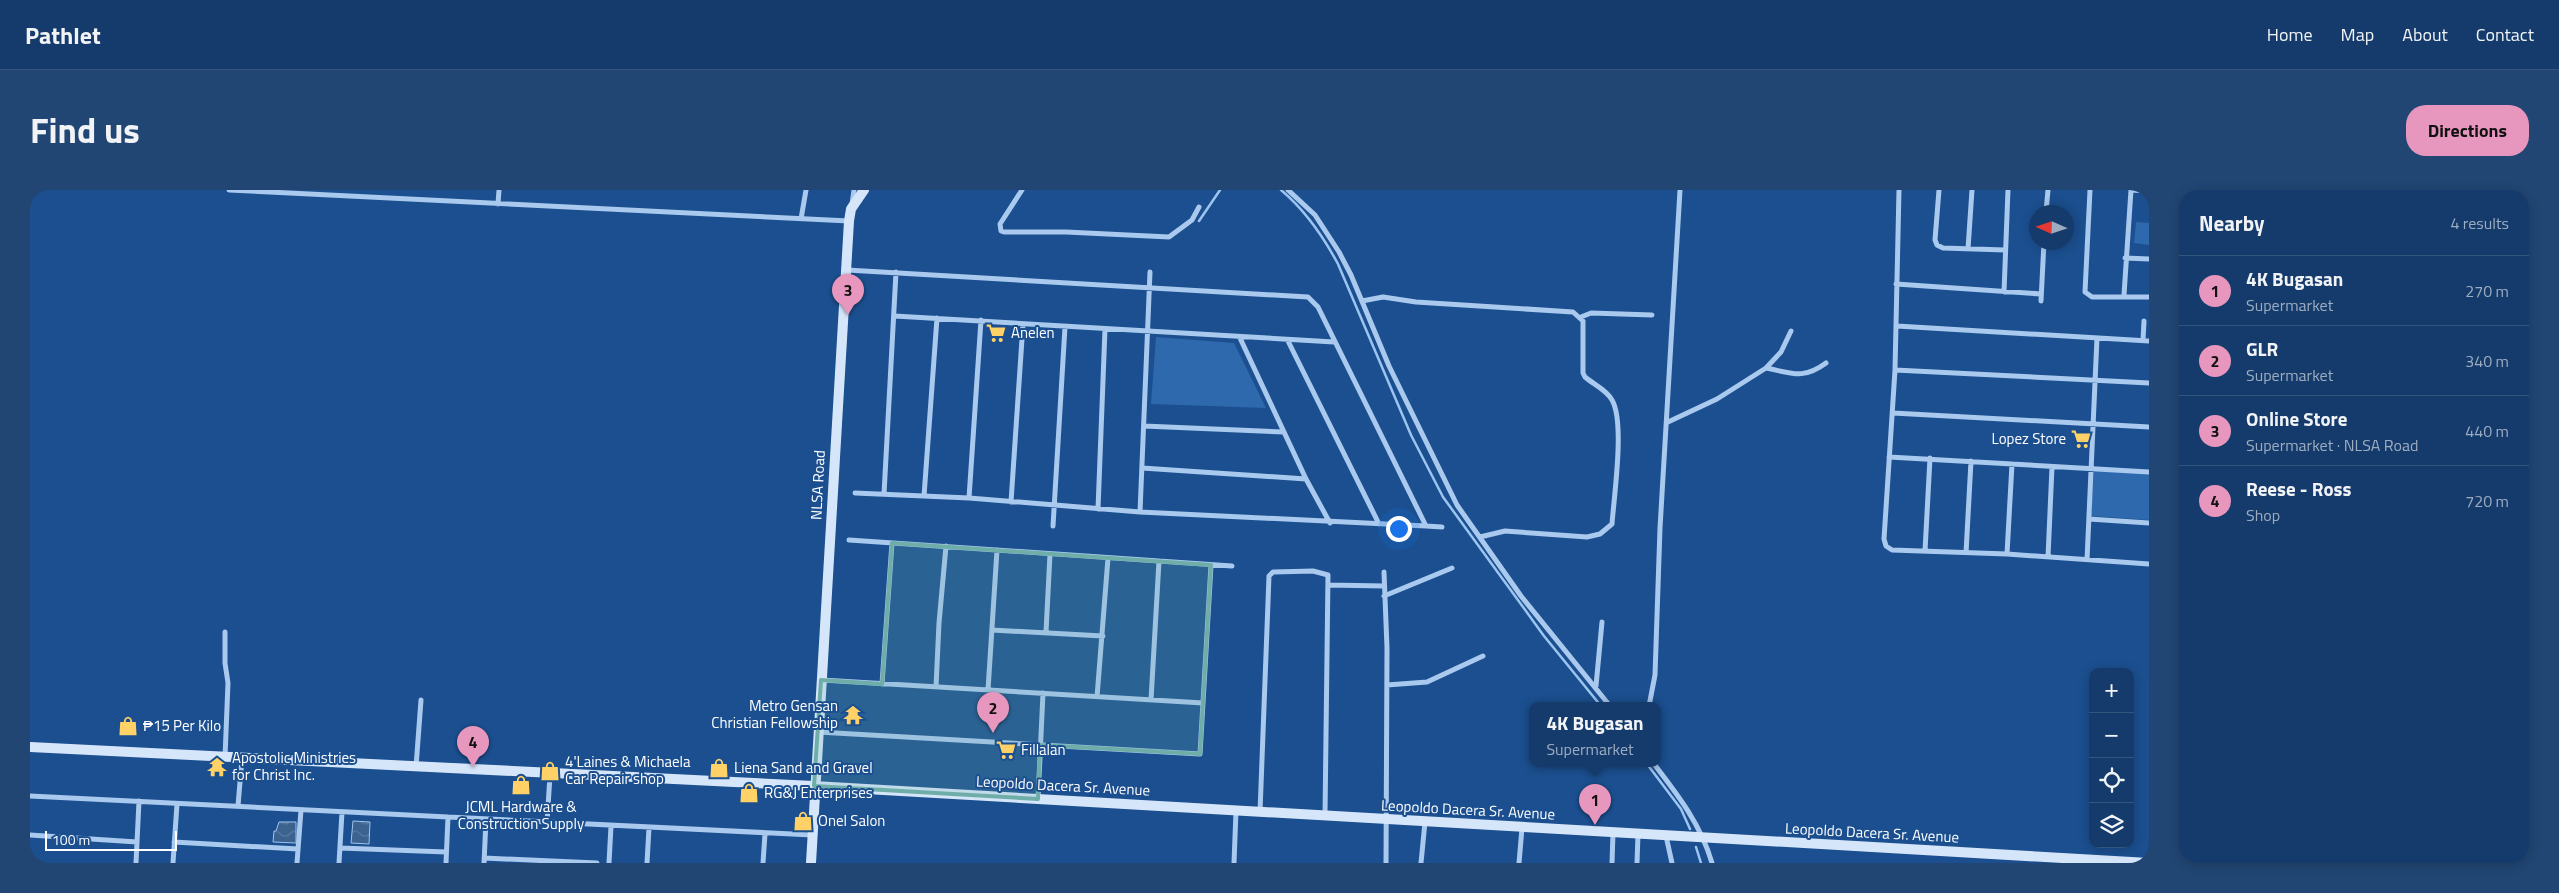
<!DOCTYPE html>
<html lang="en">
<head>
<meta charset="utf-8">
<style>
	:root { --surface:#143b6b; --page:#214673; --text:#f1f3f6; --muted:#9dadc1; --line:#33557e; --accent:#e797bd }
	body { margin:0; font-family:"Titillium Web",sans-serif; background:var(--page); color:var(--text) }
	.controls { position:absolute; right:15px; bottom:15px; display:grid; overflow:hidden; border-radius:10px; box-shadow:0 2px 12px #0003 }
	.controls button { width:45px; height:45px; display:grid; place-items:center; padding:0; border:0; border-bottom:1px solid var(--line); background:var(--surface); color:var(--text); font:25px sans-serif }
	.compass { position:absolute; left:1999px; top:15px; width:45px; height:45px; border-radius:50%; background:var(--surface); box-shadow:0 2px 12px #0003; rotate:273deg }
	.scale { position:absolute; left:15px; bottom:12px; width:132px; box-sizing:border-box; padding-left:5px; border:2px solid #fff; border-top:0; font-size:14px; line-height:18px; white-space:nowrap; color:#fff; -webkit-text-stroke:4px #1b4f8f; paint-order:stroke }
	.you { position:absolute; left:1368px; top:338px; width:18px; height:18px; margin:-12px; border:4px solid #fff; border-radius:50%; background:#1a73e8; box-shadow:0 0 0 8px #1a73e833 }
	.badge { display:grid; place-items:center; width:32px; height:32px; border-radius:50%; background:var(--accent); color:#111; font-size:16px; font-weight:700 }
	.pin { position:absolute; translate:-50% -41px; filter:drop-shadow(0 1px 2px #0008) }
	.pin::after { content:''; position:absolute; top:26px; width:18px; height:15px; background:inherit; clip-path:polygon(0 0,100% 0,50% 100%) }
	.popup { position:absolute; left:1499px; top:512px; width:132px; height:65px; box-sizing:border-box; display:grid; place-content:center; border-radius:10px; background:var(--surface); filter:drop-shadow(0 1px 4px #0005); font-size:16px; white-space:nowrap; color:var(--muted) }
	.popup b { font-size:19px; color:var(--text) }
	.popup::after { content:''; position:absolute; left:50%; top:100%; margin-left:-10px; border:10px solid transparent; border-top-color:var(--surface) }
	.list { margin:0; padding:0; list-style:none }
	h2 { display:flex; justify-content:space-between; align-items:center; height:65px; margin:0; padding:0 20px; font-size:21px }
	h2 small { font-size:16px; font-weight:400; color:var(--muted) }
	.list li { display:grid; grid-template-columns:32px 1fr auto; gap:15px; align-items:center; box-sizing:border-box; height:70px; padding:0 20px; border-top:1px solid var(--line) }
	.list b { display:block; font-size:19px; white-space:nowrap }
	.list p { margin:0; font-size:16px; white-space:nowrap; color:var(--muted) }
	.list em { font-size:16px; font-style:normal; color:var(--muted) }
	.icon { flex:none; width:28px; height:28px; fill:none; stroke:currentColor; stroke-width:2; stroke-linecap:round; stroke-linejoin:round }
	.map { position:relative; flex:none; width:2119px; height:673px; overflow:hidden; border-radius:20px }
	header { display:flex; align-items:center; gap:30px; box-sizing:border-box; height:70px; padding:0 25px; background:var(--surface); border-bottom:1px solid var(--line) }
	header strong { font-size:24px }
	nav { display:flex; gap:28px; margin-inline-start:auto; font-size:18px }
	.intro { display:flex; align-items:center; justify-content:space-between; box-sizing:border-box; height:120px; padding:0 30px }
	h1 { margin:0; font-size:35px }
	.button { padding:12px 22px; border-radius:20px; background:var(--accent); color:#111; font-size:18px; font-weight:700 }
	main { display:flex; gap:30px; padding:0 30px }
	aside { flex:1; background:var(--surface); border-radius:20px; box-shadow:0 2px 12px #0003 }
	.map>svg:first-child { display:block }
	.park { fill:#2e69ad }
	.water { fill:url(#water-waves); stroke:#9cc4f0 }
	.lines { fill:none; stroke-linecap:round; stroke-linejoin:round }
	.stream { stroke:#9cc4f0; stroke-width:2.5 }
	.street { stroke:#a9c9ee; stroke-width:5 }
	.secondary { stroke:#d6e6fa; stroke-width:10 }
	.marked { fill:#6fada8; fill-opacity:0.2; stroke:#6fada8; stroke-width:4; stroke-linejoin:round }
	.labels { text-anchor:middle; stroke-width:4; stroke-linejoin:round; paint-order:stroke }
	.poi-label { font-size:15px; fill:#fff; stroke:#1b4f8f; text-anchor:start }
	.street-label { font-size:15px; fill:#fff; stroke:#1b4f8f }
</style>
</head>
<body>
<header>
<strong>Pathlet</strong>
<nav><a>Home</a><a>Map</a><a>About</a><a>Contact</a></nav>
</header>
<div class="intro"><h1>Find us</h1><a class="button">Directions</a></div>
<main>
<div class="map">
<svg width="2119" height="673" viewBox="0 0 2119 673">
	<defs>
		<pattern id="water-waves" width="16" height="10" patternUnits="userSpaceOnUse" patternTransform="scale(1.25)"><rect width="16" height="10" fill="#3c6290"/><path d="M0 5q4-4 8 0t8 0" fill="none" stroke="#597aa1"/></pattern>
	</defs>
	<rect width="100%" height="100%" fill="#1b4f8f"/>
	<path class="park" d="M2106 32 2119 33V55L2104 53Z
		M1126 147 1204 153 1236 218 1121 214Z
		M2064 279 2119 283V330L2061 326Z"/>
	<path class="water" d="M323 631 340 632 339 654 321 653Z
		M249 632H266V653L243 652 244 641H246Z"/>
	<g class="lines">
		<path class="stream" d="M1251 0C1275 20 1293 46 1308 74L1381 245 1413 307 1514 446 1571 516
			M1169 31 1190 0
			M1617 574 1651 619 1660 639
			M1666 657 1671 673"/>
		<path class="street" d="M199 0 819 31
			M992 0 970 34 971 41 974 42H1036L1139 47 1162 30 1169 17
			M1258 0 1285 25 1309 62 1321 85 1359 176 1427 315 1491 406 1580 516
			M1869 0 1865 180 1854 349 1856 356 1862 360 1977 364 2119 374
			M1909 0 1905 50 1907 55 1913 58 1975 60
			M2060 0 2055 102 2062 107H2119
			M2101 0 2119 1
			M468 14 469 0
			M822 14 824 0
			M2016 22 2018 0
			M771 29 776 0
			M1938 59 1942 0
			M2095 68 2119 69
			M817 80 1278 107 1288 117 1396 336 1110 322 939 308 825 303
			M1866 94 2011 104
			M1974 102 1978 0
			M2094 105 2101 0
			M1332 111 1353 107 1386 112 1543 122 1553 131V183L1555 187C1563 194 1577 200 1582 210 1595 232 1584 306 1582 334L1570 344 1557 347 1475 341 1450 347
			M2011 111 2014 52
			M865 126 1304 152
			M1551 127 1561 123 1622 125
			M1867 136 2119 151
			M1210 148 1276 289 1300 333
			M2113 150 2114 131
			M1258 151 1349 334
			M1736 178C1762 183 1773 190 1796 173
			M1865 180 2119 193
			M1863 223 2119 237
			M1638 232 1687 209 1736 178 1751 162 1761 141
			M1114 236 1254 242
			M1859 267 2119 282
			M1112 278 1276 289
			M854 304 866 82
			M894 306 907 128
			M939 308 951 130
			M981 312 993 134
			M1068 319 1075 139
			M1110 322 1120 82
			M2059 329 2119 333
			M1023 336 1035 137
			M1396 336 1412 337
			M819 350 1202 376
			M1895 361 1900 268
			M1936 363 1941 271
			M1977 364 1982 274
			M2018 367 2022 277
			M2057 370 2067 148
			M1354 382 1357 458 1356 673
			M1298 395 1354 396
			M1354 406 1422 378
			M962 440 1073 446
			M195 442V473L198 493 195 567
			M1016 442 1020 364
			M792 490 1173 513
			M852 494 862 353
			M1357 495 1397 492 1453 466
			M1566 496 1572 432
			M906 497 909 433 916 356
			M958 500 967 360
			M1067 507 1078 368
			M1121 510 1129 371
			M1619 516 1625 485 1630 338 1650 0
			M788 542 1170 564 1181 375
			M1624 574C1648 605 1671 635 1682 673
			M386 577 391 510
			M0 606 418 627
			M1008 609 1013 503
			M208 616 212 568
			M1230 622 1239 386 1243 382 1283 381 1298 385 1295 626
			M517 633 520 585
			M0 645 107 652
			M1636 646 1642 673
			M144 652 268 659
			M310 658 416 662
			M454 668 567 673
			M106 673 109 611
			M143 673 147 614
			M267 673 271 620
			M309 673 312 622
			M416 673 418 627 782 645
			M454 673 456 630
			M579 673 581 636
			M617 673 619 638
			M733 673 735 644
			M1204 673 1206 621
			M1391 673 1395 632
			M1489 673 1492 638
			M1582 673 1583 643
			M1607 673 1608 644"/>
		<path class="secondary" d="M0 557 784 596 2119 673
			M781 673 819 31 821 19 834 0"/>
	</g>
	<path class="marked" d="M862 353 1181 375 1170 564 1010 555 1008 609 784 596 791 490 852 494Z"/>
	<defs>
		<symbol id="supermarket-bare" viewBox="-9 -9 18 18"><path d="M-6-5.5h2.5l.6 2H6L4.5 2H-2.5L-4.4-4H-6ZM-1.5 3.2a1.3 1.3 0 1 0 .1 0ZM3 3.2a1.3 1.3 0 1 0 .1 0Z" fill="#ffd166" stroke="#1b4f8f" stroke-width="2.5" paint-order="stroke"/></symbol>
		<symbol id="temple-bare" viewBox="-9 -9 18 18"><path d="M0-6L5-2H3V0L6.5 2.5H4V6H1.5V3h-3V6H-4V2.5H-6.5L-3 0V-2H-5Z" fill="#ffd166" stroke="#1b4f8f" stroke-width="2.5" paint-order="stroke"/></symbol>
		<symbol id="shop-bare" viewBox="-9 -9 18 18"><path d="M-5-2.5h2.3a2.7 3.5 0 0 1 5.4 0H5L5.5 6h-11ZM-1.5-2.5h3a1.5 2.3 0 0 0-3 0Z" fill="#ffd166" stroke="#1b4f8f" stroke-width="2.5" paint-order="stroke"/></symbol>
	</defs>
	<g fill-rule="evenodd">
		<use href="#supermarket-bare" x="952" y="129" width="28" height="28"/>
		<use href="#supermarket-bare" x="2037" y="235" width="28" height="28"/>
		<use href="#temple-bare" x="809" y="511" width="28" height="28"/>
		<use href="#shop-bare" x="84" y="522" width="28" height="28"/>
		<use href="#supermarket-bare" x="962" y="546" width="28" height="28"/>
		<use href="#temple-bare" x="173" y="563" width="28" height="28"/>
		<use href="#shop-bare" x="675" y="564" width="28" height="28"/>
		<use href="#shop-bare" x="506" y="567" width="28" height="28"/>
		<use href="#shop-bare" x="477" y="581" width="28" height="28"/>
		<use href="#shop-bare" x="705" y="589" width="28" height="28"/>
		<use href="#shop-bare" x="759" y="617" width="28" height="28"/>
	</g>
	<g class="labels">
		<g class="poi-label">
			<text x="981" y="148">Anelen</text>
			<text x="2036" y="254" text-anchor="end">Lopez Store</text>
			<text x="808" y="521" text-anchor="end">Metro Gensan<tspan x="808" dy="17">Christian Fellowship</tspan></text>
			<text x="113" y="541">₱15 Per Kilo</text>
			<text x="991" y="565">Fillalan</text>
			<text x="202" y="573">Apostolic Ministries<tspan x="202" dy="17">for Christ Inc.</tspan></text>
			<text x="535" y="577">4'Laines &amp; Michaela<tspan x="535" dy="17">Car Repair shop</tspan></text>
			<text x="704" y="583">Liena Sand and Gravel</text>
			<text x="734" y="608">RG&amp;J Enterprises</text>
			<text x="491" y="622" text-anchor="middle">JCML Hardware &amp;<tspan x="491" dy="17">Construction Supply</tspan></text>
			<text x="788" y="636">Onel Salon</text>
		</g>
		<g class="street-label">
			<text transform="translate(788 295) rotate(-87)" y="5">NLSA Road</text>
			<text transform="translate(1033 596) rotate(3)" y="5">Leopoldo Dacera Sr. Avenue</text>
			<text transform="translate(1438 620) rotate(3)" y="5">Leopoldo Dacera Sr. Avenue</text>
			<text transform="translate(1842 643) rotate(3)" y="5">Leopoldo Dacera Sr. Avenue</text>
		</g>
	</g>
</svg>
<div class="controls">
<button>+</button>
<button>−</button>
<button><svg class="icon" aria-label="locate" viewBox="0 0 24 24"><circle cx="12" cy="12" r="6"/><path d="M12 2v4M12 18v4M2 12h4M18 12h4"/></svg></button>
<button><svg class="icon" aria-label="layers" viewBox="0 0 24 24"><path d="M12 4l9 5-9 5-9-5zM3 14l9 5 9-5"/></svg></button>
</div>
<svg class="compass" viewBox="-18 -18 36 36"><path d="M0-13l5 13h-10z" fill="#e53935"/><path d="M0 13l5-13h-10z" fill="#9dadc1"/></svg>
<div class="scale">100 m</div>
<div class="you"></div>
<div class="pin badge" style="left:1565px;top:635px">1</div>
<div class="popup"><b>4K Bugasan</b>Supermarket</div>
<div class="pin badge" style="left:963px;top:543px">2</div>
<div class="pin badge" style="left:818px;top:125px">3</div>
<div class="pin badge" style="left:443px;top:577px">4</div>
</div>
<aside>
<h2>Nearby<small>4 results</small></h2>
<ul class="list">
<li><span class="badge">1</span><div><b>4K Bugasan</b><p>Supermarket</p></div><em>270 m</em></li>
<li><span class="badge">2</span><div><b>GLR</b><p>Supermarket</p></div><em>340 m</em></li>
<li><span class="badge">3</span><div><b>Online Store</b><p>Supermarket · NLSA Road</p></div><em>440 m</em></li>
<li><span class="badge">4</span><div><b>Reese - Ross</b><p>Shop</p></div><em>720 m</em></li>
</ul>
</aside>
</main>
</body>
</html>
